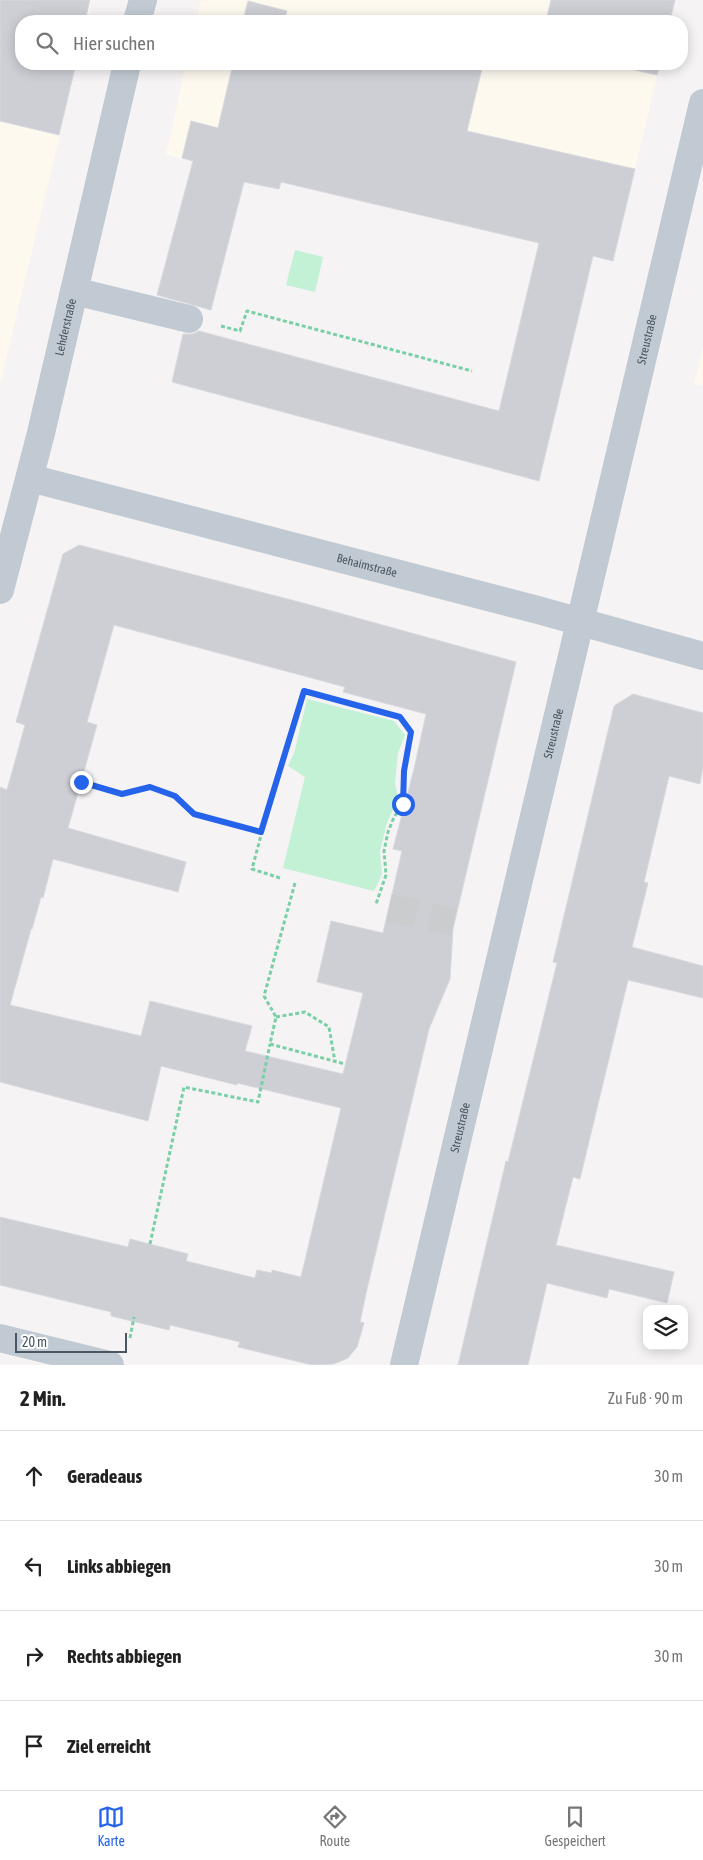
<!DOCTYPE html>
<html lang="de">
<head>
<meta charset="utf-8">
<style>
	:root { --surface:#fff; --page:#f6f6f6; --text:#222; --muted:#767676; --line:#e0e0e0; --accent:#2563eb }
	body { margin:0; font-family:"Asap Condensed",sans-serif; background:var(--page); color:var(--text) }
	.controls { position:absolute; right:15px; bottom:15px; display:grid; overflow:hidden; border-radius:10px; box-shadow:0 2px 12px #0003 }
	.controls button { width:45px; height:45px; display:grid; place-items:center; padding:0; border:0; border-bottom:1px solid var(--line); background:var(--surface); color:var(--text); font:25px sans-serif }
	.scale { position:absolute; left:15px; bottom:12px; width:112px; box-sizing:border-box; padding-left:5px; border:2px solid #4a5661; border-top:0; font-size:14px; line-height:18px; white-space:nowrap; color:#4a5661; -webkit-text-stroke:4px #fff; paint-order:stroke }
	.stop { position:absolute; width:15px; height:15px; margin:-11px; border:4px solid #2563eb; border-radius:50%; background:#fff }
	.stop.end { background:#2563eb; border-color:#fff; box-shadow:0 1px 5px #0008 }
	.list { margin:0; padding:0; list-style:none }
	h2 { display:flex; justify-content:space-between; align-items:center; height:65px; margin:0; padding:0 20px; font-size:21px }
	h2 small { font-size:16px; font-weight:400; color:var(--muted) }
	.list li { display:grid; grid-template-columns:32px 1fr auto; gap:15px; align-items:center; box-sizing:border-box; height:90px; padding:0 20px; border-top:1px solid var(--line) }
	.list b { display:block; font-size:19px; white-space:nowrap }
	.list em { font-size:16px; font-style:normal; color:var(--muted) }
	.icon { flex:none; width:28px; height:28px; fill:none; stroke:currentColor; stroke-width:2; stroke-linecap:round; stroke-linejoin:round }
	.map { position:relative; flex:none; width:703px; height:1365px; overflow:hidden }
	.search { position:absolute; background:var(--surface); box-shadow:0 2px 12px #0003; left:15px; right:15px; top:15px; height:55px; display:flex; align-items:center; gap:12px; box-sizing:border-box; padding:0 18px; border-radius:20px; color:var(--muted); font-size:19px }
	.sheet { height:425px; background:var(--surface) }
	nav { display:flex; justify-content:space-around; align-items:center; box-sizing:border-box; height:70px; border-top:1px solid var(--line); background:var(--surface); font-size:14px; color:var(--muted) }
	nav a { display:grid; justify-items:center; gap:2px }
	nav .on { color:var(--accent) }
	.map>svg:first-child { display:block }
	.commercial { fill:#fdf9ef }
	.green { fill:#c3f1d5 }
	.building { fill:#cdcfd5; stroke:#d7d9de; fill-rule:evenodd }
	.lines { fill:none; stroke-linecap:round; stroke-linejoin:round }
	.minor-tunnel { stroke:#caccce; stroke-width:28; stroke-dasharray:28 14; stroke-linecap:butt }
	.path { stroke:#7ad0a6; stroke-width:3; stroke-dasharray:4 2.5; stroke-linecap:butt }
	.minor { stroke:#c1cad2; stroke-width:28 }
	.route { stroke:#2563eb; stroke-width:6 }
	.labels { text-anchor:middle; stroke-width:4.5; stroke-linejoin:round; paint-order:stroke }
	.street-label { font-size:12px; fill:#4a5661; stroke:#fff }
</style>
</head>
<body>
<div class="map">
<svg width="703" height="1365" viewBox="0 0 703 1365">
	<rect width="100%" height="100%" fill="#f5f3f3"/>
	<path class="commercial" d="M0 0H92L87 21H21V64H77L0 384Z
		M201 0H675L670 21H196Z
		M186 64H660L613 261 166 155Z
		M703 347V386L694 384Z"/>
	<path class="green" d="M295 250 323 257 315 292 286 285Z
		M307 699 394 721 405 735 398 753 395 783 398 798 387 823 380 851 382 874 374 891 283 868 305 777 288 766 294 753Z"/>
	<path class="building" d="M0 0H90L85 21H21V64H76L59 135 0 121Z
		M551 0H675L670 21H546Z
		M248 1 287 11 285 18 297 21H243Z
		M233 64H483L467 131 635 169 613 261 593 256 539 481 172 382 183 334H193L199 331 499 411 539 243 281 182 279 189 244 182 211 310 157 295 193 161 182 158 191 121 218 128Z
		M608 64H660L657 75Z
		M79 545 303 603 516 662 453 929 450 979 429 1029 367 1289 360 1322 364 1323 357 1347 348 1358 334 1364 312 1365 238 1347 240 1342 170 1325 169 1330 111 1316V1312L0 1285V1217L128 1247 130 1239 188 1254 186 1261 255 1278 257 1270 272 1273V1270L301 1277 341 1108 237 1083V1085L161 1066 148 1121 0 1082V787L7 790 25 725 16 722 63 554ZM114 625 345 687 343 692 426 714 414 769 393 849 402 851 383 933 331 921 317 982 363 993 343 1074 245 1051 252 1026 150 1001 141 1036 10 1005 31 929H32L41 897 43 898 53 859 178 892 186 862 68 828 97 725 87 722Z
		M633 694 703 713V766L700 784 669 776 644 882 648 883 632 947 703 966V998L628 980 580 1179 573 1177 556 1245 674 1272 667 1303 609 1289 607 1298 547 1283 528 1365H458L506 1161 508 1162 557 963 553 962 614 706Z"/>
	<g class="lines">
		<path class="minor-tunnel" d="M389 908 454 922"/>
		<path class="path" d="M221 326 240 331 247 311 472 371
			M81 782 123 794 150 787 175 796 194 814 261 832
			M280 878 252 869 278 772 304 691 400 717 411 732 404 771 403 804 394 817 388 832 384 851 386 875 376 904
			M295 883 264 996 276 1017 270 1044 345 1064
			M276 1017 305 1012 329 1027 335 1062
			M150 1244 184 1087 258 1102 270 1044
			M130 1338 134 1317"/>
		<g class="minor">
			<path d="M137 21 143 0"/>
			<path d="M74 291 189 319"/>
			<path id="s1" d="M30 478 538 610 703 656"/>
			<path id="s2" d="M0 590 41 433 127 64"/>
			<path d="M0 1338 110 1365"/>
			<path id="s3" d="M404 1365 703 103"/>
		</g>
	</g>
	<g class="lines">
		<path class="route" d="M81 782 122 794 150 787 175 796 194 814 261 832 304 691 400 717 411 732 404 771 403 804"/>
	</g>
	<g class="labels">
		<g class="street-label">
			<text dy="4" stroke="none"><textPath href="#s2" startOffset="271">Lehderstraße</textPath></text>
			<text dy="4" stroke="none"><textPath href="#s3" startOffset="1054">Streustraße</textPath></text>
			<text dy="4" stroke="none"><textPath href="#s1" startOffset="348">Behaimstraße</textPath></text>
			<text dy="4" stroke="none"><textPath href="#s3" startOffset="649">Streustraße</textPath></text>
			<text dy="4" stroke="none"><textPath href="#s3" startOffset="244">Streustraße</textPath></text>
		</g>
	</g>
</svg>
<div class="controls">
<button><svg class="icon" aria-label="layers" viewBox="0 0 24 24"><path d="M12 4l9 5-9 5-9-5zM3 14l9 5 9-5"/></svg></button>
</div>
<div class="scale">20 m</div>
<div class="stop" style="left:403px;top:804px"></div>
<div class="stop end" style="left:81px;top:782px"></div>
<div class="search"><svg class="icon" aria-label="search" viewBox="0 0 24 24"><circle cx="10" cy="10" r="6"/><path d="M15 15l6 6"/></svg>Hier suchen</div>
</div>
<section class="sheet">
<h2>2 Min.<small>Zu Fuß · 90 m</small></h2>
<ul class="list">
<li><svg class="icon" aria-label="ahead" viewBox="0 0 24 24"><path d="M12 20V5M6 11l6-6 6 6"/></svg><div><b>Geradeaus</b></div><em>30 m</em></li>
<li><svg class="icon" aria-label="left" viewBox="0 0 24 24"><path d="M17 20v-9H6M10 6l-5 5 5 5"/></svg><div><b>Links abbiegen</b></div><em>30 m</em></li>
<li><svg class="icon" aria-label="right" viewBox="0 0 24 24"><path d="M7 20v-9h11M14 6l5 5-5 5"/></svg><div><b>Rechts abbiegen</b></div><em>30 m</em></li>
<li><svg class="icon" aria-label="arrive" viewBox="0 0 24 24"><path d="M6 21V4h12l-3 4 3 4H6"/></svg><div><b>Ziel erreicht</b></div></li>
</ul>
</section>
<nav>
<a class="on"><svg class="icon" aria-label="map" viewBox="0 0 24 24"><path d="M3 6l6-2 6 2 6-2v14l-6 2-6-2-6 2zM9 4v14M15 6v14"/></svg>Karte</a>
<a><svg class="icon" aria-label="directions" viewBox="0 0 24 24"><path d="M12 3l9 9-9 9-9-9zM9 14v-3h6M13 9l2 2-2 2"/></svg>Route</a>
<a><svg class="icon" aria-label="saved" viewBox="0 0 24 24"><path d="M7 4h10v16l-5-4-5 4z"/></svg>Gespeichert</a>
</nav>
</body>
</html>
